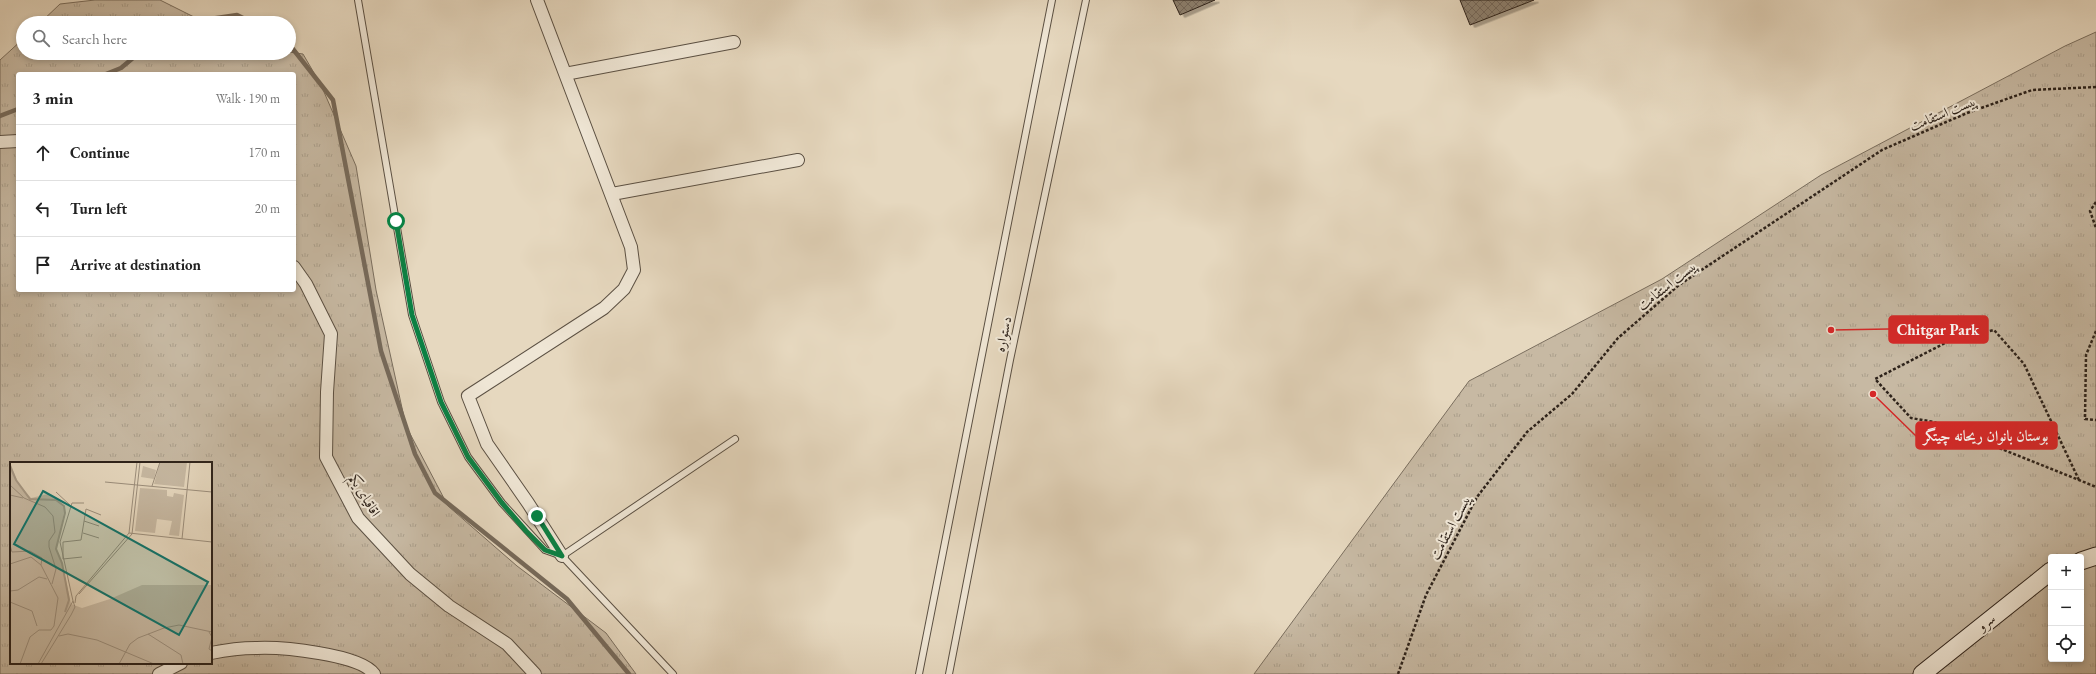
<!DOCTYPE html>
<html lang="en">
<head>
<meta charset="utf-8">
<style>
	:root { --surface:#fff; --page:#f2f2f2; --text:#222; --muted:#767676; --line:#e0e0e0 }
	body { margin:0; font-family:"EB Garamond",Amiri,serif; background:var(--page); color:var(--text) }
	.controls { position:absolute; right:12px; bottom:12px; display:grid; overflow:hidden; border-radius:4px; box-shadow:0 2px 6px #0003 }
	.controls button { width:36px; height:36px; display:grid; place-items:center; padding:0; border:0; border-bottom:1px solid var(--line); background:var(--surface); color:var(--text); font:20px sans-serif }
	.stop { position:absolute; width:12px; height:12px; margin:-9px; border:3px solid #0b8043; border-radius:50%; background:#fff }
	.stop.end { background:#0b8043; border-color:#fff; box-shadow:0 1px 4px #0008 }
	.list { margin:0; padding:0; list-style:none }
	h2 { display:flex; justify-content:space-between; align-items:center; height:52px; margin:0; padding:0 16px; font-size:17px }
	h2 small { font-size:13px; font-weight:400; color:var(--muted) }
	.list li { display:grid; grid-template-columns:26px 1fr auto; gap:12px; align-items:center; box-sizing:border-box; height:56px; padding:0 16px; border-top:1px solid var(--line) }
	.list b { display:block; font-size:15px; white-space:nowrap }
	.list em { font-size:13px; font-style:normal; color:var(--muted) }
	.icon { flex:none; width:22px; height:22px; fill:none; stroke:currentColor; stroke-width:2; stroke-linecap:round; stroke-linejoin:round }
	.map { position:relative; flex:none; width:2096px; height:674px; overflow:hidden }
	.search { position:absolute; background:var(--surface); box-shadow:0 2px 6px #0003; left:16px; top:16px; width:280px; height:44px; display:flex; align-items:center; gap:10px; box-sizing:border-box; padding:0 14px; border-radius:22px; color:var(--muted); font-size:15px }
	.panel { position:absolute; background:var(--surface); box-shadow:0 2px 6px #0003; left:16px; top:72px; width:280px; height:220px; border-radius:4px }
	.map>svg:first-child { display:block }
	.park { fill:url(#park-tufts); stroke:#7a6e5e; fill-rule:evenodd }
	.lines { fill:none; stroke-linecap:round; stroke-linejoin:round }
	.stream { stroke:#766a5b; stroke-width:4.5 }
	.building { fill:url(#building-cross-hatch); stroke:#2d221a; filter:url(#shadow) }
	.lane-casing { stroke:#5b5043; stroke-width:8 }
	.street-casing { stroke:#5b5043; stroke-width:14 }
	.secondary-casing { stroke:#2d221a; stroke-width:19 }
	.path { stroke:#2d221a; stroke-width:2.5; stroke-dasharray:3 2; stroke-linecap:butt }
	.lane { stroke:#efe6d5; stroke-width:6 }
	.street { stroke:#efe6d5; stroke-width:12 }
	.secondary { stroke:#efe6d5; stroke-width:17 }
	.route { stroke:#0b8043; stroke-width:5 }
	.labels { text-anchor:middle; stroke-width:4; stroke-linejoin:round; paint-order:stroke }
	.street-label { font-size:14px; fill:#2d221a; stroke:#efe6d5 }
	.inset-river { fill:none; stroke:#a79a87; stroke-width:2 }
	.inset-road { fill:none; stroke:#9c8f7d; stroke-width:1 }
	.view { fill:#0f766e; fill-opacity:0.15; stroke:#0f766e; stroke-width:2 }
	.inset-edge { fill:none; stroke:#2d221a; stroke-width:2 }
	.leader { fill:none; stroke:#d62828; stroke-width:1.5 }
	.callout-dot { fill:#d62828; stroke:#efe6d5; stroke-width:1.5 }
	.callout { fill:#d62828; stroke:#d62828; stroke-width:1.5 }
	.callout-label { font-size:15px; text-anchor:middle; font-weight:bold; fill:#fff }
</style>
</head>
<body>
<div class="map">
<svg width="2096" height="674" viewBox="0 0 2096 674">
	<defs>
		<pattern id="park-tufts" width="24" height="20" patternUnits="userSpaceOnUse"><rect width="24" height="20" fill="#c7b9a3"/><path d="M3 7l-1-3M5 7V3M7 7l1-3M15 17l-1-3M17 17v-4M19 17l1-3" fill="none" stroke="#ab9f8c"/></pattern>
		<pattern id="building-cross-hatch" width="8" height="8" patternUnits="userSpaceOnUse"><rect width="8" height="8" fill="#8d8170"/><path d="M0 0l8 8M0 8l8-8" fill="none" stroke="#74695b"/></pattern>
		<filter id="shadow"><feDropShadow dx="4.5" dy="2.5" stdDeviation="0" flood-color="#0004"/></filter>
	</defs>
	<rect width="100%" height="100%" fill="#e6d8bf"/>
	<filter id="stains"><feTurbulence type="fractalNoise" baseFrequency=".005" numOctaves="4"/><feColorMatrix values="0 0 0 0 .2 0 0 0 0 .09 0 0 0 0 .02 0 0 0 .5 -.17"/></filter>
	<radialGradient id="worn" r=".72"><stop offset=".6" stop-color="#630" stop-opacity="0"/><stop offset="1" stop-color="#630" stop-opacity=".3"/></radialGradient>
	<path class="park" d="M95 0H160L206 23H40L60 4Z
		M2096 32V674H1254L1469 381 1662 279 1821 175 2065 46ZM2051 557H2081V659H2051Z
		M23 39V53L289 52 303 54 321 85 356 166 376 290 406 426 448 506 517 566 606 633 636 674H0V60ZM18 74H294V290H18ZM11 463H211V663H11Z"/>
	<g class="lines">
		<path class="stream" d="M183 23 237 15 253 23
			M289 44 333 100 381 351 415 454 435 493 567 599 629 674
			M106 74 121 68 139 53
			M0 116 18 109"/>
	</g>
	<path class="building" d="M1173 0H1215L1180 15Z
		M1460 0H1534L1470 25Z"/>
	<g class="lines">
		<defs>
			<path id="lane" d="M358 0 412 315 441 402 468 457 502 503 545 550 562 556 673 674
				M562 556 735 439
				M919 674 1052 0
				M949 674 1010 360 1086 0"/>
			<path id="street" d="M537 0 631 247 634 270 624 289 604 308 468 396 487 444 528 503 562 556
				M565 74 734 42
				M0 142 18 141
				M612 194 798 160
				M294 267 306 284 331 334 327 392 326 457 358 518 410 574 449 606 507 644 535 674
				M211 653C226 650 241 648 257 648 281 647 360 654 374 674
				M159 674 181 663"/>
			<path id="secondary" d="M2081 561 2096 556
				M1922 674 2051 571"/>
		</defs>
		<use href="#lane" class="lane-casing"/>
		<use href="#street" class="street-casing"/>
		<use href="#secondary" class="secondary-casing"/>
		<path class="path" d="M2096 202 2090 211 2096 228
			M2096 331 2086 355 2085 419 2096 420
			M2079 480 2024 364 1994 330 1951 340 1875 379 1911 418 1934 422 2079 480 2096 487
			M1398 674 1426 595 1477 497 1527 432 1572 394 1618 338 1679 285 1882 150 1967 113 2032 90 2096 87"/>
		<use href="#lane" class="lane"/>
		<use href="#street" class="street"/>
		<use href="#secondary" class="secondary"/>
	</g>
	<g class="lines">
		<path class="route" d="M396 221 412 315 441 402 468 457 502 503 526 531 545 550 562 556 537 516"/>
	</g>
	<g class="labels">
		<g class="street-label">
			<text transform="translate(1943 113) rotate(-22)" y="5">پیست استقامت</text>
			<text transform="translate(1667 285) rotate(-38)" y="5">پیست استقامت</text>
			<text transform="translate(1003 334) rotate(-78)" y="5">دستواره</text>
			<text transform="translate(365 495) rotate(59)" y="5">اقاقیای یکم</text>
			<text transform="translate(1450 527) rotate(-62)" y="5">پیست استقامت</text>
			<text transform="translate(1986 622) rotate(-39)" y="5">سرو</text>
		</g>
	</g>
	<g transform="translate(10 462)">
		<rect width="202" height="202" fill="#e6d8bf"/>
		<path d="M150 0H177L174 25 144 22ZM133 4 146 8 144 17 131 15ZM130 26 157 28V34L163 35 164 31 174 33 169 74 159 73 162 59 147 57 145 71 125 69Z" fill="#c7b9a3"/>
		<path d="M0 0 8 21 21 36 38 32 45 35 55 46 46 88 53 105 61 142 72 146 100 137 132 123H202V202H0Z" fill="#c7b9a3"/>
		<path class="inset-river" d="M0 4 6 18 20 37 46 38 54 44 55 51 46 87 52 101 59 138 55 150"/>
		<path class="inset-road" d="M95 20 202 30M0 23 14 36 35 45 43 54 45 70 39 79V85L46 107 42 122M142 24 150 0M46 30 61 44M0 33 13 36M74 59 89 64M73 71 89 76M119 71 202 80M172 77 180 0M0 83 2 90 20 89 32 96 31 103 48 136 44 164 41 168H29L20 175 10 202M72 95 53 97V80L71 78 76 47 91 53M0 102 21 95 31 103M0 129 8 128 29 115 37 117M69 132 122 72 130 0M63 139 50 80 62 41H74M0 140 22 149 27 164M65 141 66 134 119 71 127 0M199 170 202 175 199 187 202 189M138 172 171 193 173 202M49 174 58 172 87 178 144 202M28 202 63 139M31 202 61 153 65 145 63 139M109 202 120 182 128 176 154 166 169 163 202 170"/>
		<path class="view" d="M33 29 198 120 169 173 4 82Z"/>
		<rect width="202" height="202" class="inset-edge"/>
	</g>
	<path class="leader" d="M1831 330L1889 329M1873 394L1916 436"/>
	<g class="callout-dot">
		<circle cx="1831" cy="330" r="4"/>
		<circle cx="1873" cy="394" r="4"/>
	</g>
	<g class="callout">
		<rect x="1889" y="316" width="99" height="27" rx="4"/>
		<rect x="1916" y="422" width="141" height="27" rx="4"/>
	</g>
	<g class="callout-label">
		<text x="1938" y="335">Chitgar Park</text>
		<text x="1986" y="441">بوستان بانوان ریحانه چیتگر</text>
	</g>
	<rect width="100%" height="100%" filter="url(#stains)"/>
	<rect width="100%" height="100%" fill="url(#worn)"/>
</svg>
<div class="controls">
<button>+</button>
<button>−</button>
<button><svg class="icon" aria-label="locate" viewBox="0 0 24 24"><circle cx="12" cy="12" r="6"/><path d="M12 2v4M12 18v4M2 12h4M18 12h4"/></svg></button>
</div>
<div class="stop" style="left:396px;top:221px"></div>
<div class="stop end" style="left:537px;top:516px"></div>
<div class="search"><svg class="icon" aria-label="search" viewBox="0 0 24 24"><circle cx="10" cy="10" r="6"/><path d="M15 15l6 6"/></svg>Search here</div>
<section class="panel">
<h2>3 min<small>Walk · 190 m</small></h2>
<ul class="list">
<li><svg class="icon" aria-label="ahead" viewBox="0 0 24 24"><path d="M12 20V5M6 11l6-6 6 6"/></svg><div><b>Continue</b></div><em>170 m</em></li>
<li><svg class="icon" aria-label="left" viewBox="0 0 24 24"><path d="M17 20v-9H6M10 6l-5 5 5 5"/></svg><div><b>Turn left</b></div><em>20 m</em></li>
<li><svg class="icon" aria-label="arrive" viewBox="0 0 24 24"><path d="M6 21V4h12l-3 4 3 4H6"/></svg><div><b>Arrive at destination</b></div></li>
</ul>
</section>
</div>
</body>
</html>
